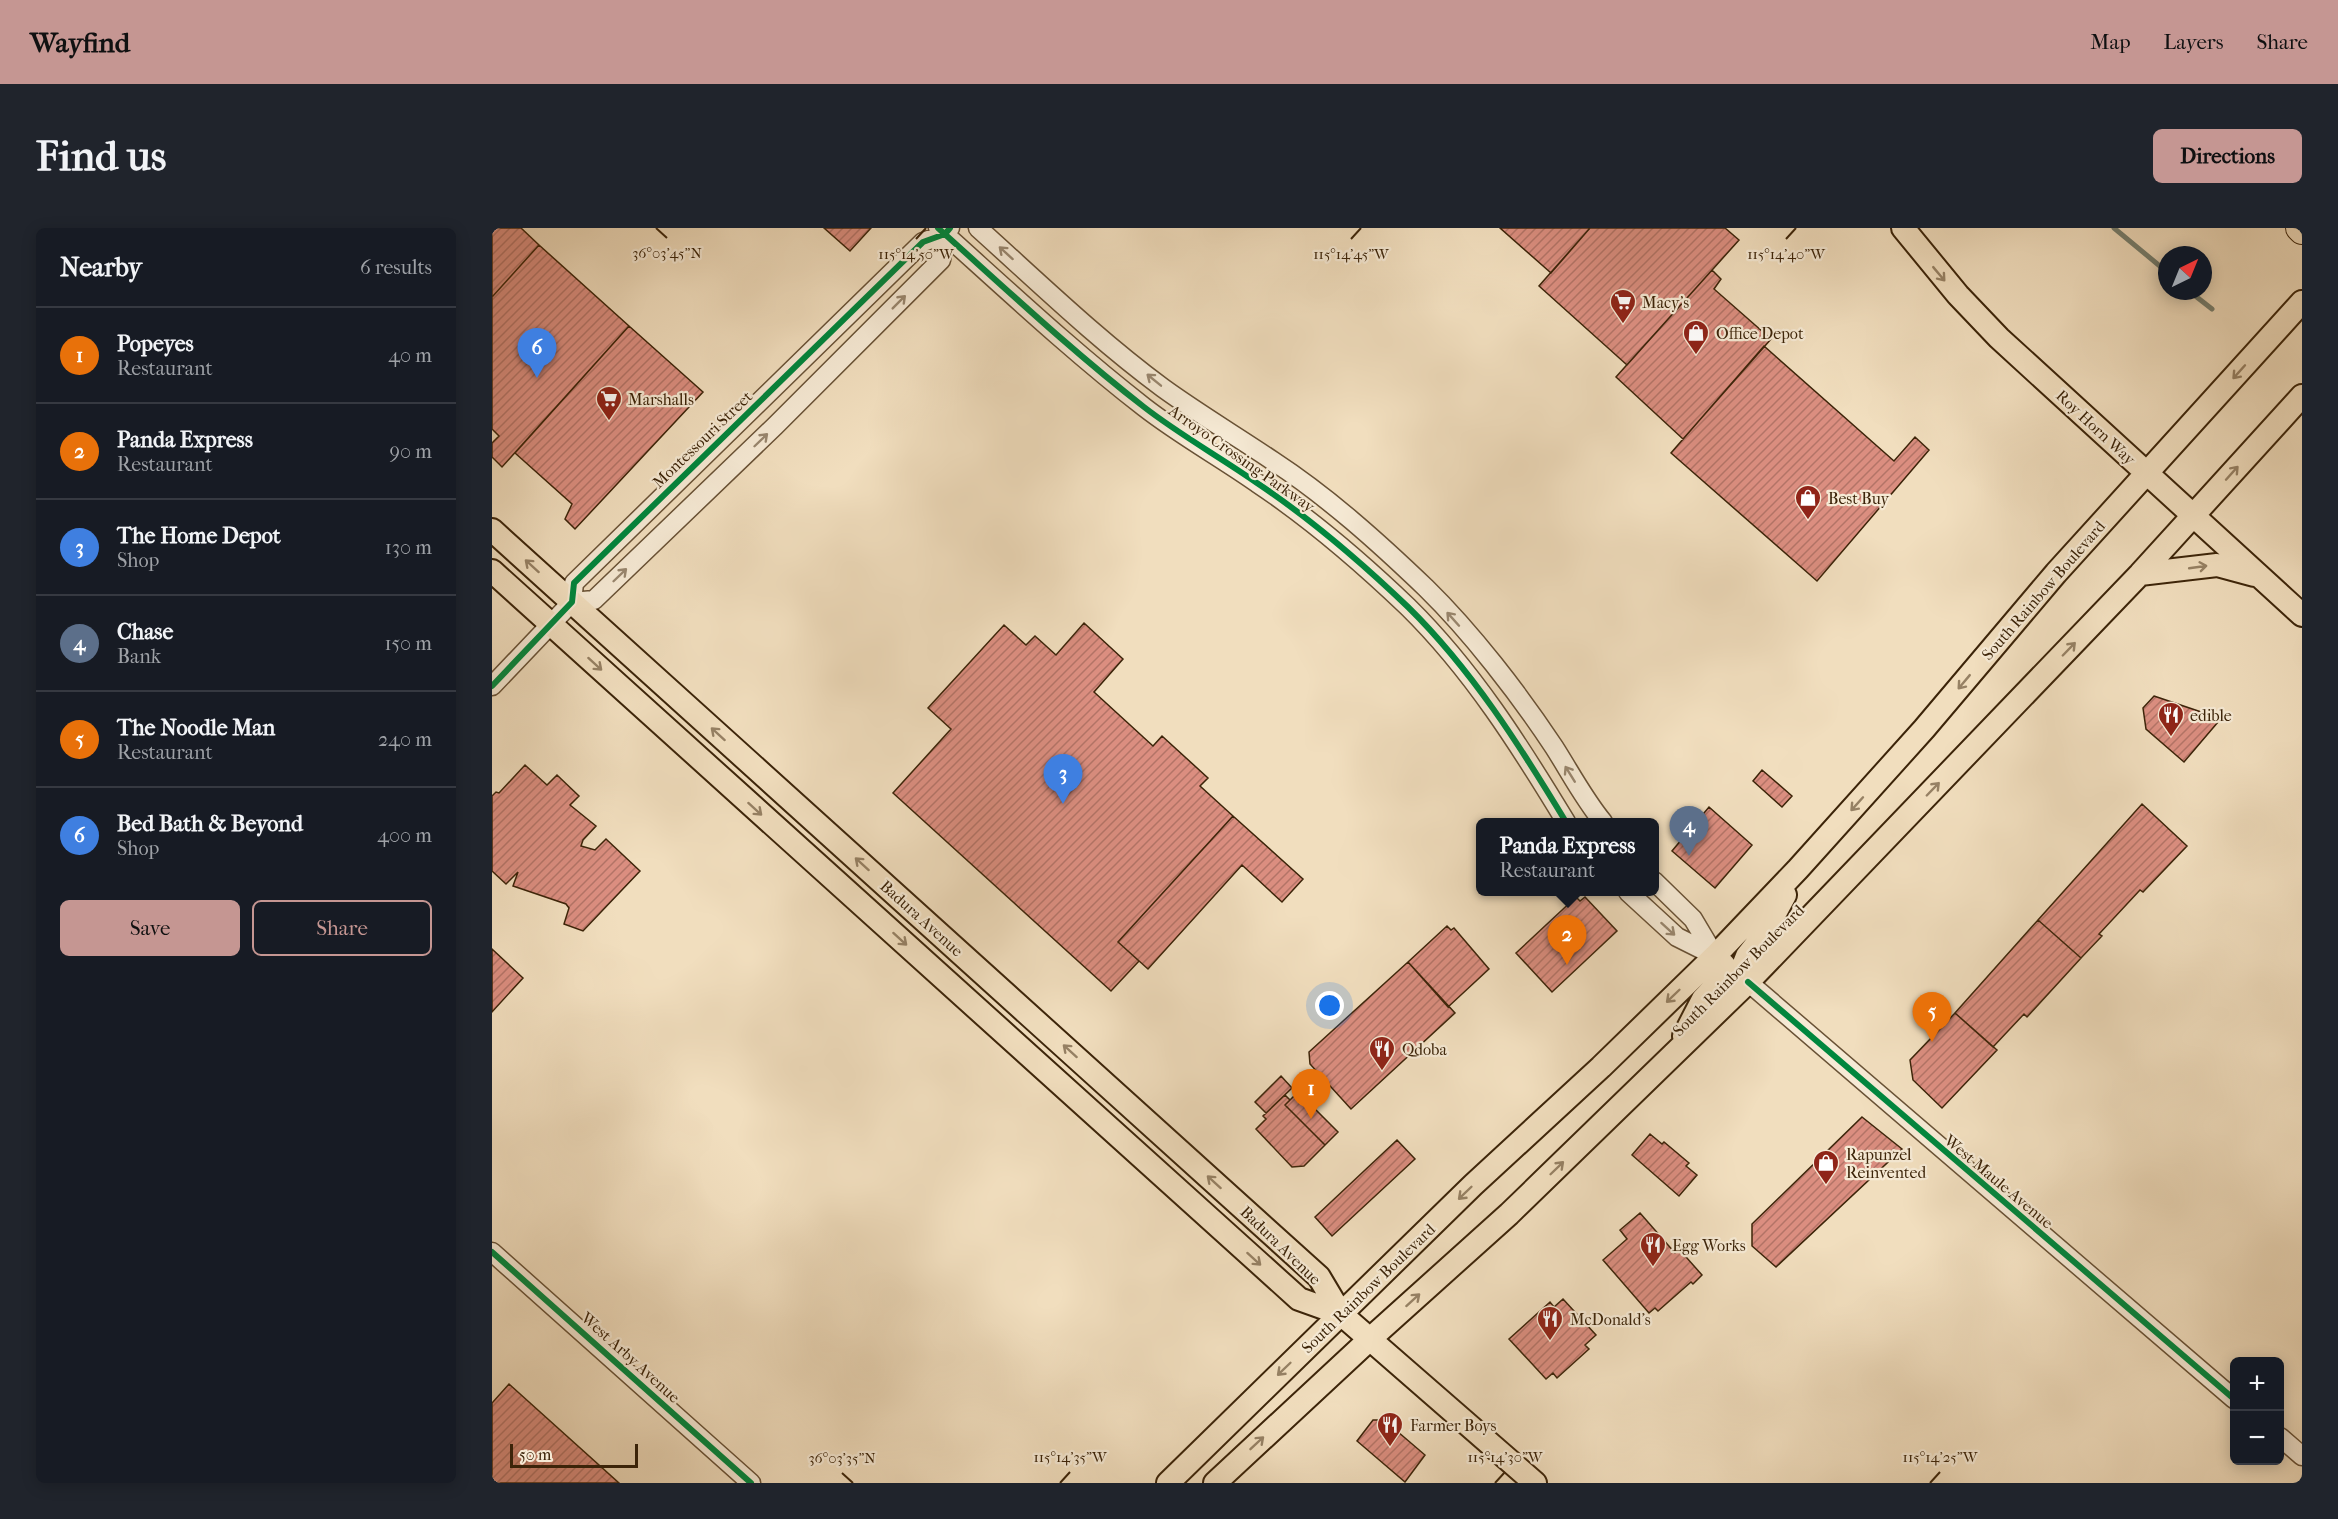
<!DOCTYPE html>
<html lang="en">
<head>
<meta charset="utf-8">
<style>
	:root { --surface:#171b24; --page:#20242c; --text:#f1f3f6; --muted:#9ea1a6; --line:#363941; --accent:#c59692 }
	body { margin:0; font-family:"IM FELL French Canon",serif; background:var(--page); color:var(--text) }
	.controls { position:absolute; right:18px; bottom:18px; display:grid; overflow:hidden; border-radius:9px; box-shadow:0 3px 15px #0003 }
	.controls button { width:54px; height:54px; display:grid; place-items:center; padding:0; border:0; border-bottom:2px solid var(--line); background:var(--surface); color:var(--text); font:30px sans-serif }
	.compass { position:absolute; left:1666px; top:18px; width:54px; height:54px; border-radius:50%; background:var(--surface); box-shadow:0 3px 15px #0003; rotate:43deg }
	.scale { position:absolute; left:18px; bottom:15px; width:128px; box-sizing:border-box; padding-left:6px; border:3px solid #3c2409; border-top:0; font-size:16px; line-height:21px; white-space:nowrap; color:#3c2409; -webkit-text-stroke:4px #f6ead5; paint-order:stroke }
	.you { position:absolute; left:838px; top:778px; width:21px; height:21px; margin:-15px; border:4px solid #fff; border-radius:50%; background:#1a73e8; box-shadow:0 0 0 9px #1a73e833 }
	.badge { display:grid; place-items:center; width:39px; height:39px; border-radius:50%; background:var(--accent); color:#fff; font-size:20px; font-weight:700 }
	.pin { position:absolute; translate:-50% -50px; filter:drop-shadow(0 2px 3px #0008) }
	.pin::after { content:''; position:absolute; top:32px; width:21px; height:18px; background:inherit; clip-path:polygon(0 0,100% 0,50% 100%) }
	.popup { position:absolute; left:984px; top:590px; width:183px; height:78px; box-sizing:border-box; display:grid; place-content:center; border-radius:9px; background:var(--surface); filter:drop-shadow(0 2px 4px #0005); font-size:20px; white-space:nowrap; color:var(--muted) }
	.popup b { font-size:22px; color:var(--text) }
	.popup::after { content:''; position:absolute; left:50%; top:100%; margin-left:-12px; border:12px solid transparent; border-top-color:var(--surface) }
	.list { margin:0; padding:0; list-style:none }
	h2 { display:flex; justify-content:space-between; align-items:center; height:78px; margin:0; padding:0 24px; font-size:26px }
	h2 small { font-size:20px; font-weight:400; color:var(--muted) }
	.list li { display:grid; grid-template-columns:39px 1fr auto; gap:18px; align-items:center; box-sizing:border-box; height:96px; padding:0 24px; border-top:2px solid var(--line) }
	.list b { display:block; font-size:22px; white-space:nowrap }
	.list p { margin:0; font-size:20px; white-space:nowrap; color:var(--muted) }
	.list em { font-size:20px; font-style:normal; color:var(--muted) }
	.actions { display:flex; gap:12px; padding:18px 24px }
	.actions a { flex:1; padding:14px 0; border:2px solid var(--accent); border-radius:9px; text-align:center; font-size:21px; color:var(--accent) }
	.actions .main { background:var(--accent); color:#111 }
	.map { position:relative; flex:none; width:1810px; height:1255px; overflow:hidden; border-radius:9px }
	header { display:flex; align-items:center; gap:36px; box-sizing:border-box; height:84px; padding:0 30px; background:var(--accent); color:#111 }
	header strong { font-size:28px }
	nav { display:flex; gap:33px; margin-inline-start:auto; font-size:21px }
	.intro { display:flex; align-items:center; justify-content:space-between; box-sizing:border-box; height:144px; padding:0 36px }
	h1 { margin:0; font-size:42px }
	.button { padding:15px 27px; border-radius:9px; background:var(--accent); color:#111; font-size:21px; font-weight:700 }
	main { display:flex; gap:36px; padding:0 36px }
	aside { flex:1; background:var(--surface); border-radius:9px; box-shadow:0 3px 15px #0003 }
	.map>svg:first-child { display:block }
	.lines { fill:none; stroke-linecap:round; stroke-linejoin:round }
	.stream { stroke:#757f70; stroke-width:5 }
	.building { fill:url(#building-hatch); stroke:#3c2409; stroke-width:1.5 }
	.minor-casing { stroke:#695236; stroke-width:21 }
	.major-casing { stroke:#3c2409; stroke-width:26 }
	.highway-casing { stroke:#3c2409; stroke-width:28 }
	.minor { stroke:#f6ead5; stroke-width:18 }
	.major { stroke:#f1debe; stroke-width:22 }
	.highway { stroke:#f1debe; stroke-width:26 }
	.cycleway-casing { stroke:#f6ead5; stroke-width:10 }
	.cycleway { stroke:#00873e; stroke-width:6 }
	.oneway { stroke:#99876f }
	.oneway2 { stroke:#968164 }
	.ticks { fill:none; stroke:#3c2409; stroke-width:2 }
	.labels { text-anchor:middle; stroke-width:4.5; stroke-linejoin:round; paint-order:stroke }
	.poi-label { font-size:16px; fill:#3c2409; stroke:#f6ead5; text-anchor:start }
	.street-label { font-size:16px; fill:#3c2409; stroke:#f6ead5 }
	.ticks-label { font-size:15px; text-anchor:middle; fill:#3c2409; stroke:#f6ead5; stroke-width:4.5; stroke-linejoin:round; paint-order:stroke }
</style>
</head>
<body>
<header>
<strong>Wayfind</strong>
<nav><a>Map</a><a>Layers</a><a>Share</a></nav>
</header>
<div class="intro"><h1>Find us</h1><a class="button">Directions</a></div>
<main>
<aside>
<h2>Nearby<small>6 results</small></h2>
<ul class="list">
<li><span class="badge" style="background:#e8710a">1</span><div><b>Popeyes</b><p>Restaurant</p></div><em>40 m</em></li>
<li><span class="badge" style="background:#e8710a">2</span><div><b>Panda Express</b><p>Restaurant</p></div><em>90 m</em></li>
<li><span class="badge" style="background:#3f7fe0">3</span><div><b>The Home Depot</b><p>Shop</p></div><em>130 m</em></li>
<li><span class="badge" style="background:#5c6f8a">4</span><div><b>Chase</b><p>Bank</p></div><em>150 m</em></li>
<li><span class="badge" style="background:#e8710a">5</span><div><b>The Noodle Man</b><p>Restaurant</p></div><em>240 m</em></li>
<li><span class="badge" style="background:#3f7fe0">6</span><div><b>Bed Bath &amp; Beyond</b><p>Shop</p></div><em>400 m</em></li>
</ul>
<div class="actions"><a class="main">Save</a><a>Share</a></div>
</aside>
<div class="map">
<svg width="1810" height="1255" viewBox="0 0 1810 1255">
	<defs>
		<pattern id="building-hatch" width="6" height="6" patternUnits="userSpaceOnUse" patternTransform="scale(1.5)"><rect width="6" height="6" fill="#db8e80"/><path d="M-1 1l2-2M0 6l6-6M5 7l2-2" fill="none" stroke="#b37467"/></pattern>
	</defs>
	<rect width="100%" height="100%" fill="#f1debe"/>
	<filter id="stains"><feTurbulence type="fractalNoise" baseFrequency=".00333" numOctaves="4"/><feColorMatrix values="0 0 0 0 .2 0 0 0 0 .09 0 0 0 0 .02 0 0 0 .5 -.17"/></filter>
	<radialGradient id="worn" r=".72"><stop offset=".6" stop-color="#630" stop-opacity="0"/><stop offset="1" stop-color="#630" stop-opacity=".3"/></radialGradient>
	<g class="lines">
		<path class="stream" d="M1622 0 1675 44
			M1697 63 1720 81"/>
	</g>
	<path class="building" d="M0 0H29L47 17 0 69Z
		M332 0H379L358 23Z
		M1008 0H1098L1059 45Z
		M1098 0H1233L1247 12 1135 137 1047 58Z
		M47 17 137 98 10 239 0 229V215L7 208 0 201V69Z
		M1220 42 1229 51 1222 61 1279 111 1191 211 1124 149Z
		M137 98 211 164 83 301 73 291 80 276 23 225Z
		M1272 118 1402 233 1423 209 1437 222 1325 353 1179 225Z
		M592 395 631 431 602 464 661 518 670 508 716 550 708 558 741 588 626 714 647 733 619 763 401 565 459 501 436 480 512 397 534 417 543 408 564 427Z
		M1662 468 1718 487 1726 494 1692 534 1654 501 1651 480Z
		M33 537 55 557 65 547 87 568 78 577 104 598 91 612 89 618 103 622 114 611 148 643 91 703 72 696 77 680 74 676 21 658 26 644 14 656 0 643V568L4 564 7 565Z
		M1270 542 1300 568 1290 579 1261 553Z
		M1650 576 1695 618 1651 664 1648 662 1607 706 1610 708 1589 730 1546 692Z
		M1217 579 1260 617 1223 660 1180 623Z
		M741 588 811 651 790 674 750 637 656 741 626 714Z
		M1084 669 1088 673 1093 669 1125 703 1060 764 1024 725Z
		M1546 692 1589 730 1535 789 1532 786 1501 819 1463 785Z
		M955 698 959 702 962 700 997 741 956 779 916 734Z
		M0 721 31 750 0 784Z
		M916 734 963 785 859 881 818 836 817 824Z
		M1463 785 1505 822 1450 880 1421 852 1418 832Z
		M789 848 800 860 774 885 763 874Z
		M806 864 846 904 833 917 793 877Z
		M793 867 798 872 793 877 833 917 812 938 800 939 764 901 774 891 771 888Z
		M1370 889 1410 921 1284 1039 1260 1018V996Z
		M1158 906 1170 916 1172 914 1197 935 1194 938 1205 947 1187 968 1140 927Z
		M905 912 923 931 840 1008 823 989Z
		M1148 985 1183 1025 1187 1021 1210 1047 1201 1056 1199 1054 1166 1083 1163 1080 1157 1085 1111 1032 1135 1011 1128 1002Z
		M1071 1071 1104 1107 1093 1117 1097 1121 1065 1150 1061 1145 1054 1151 1017 1111 1058 1074 1062 1079Z
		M17 1156 127 1255H0V1175Z
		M881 1192H892L933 1227 913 1254 865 1213Z"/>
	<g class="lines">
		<defs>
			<path id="minor" d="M446 0C514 61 580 123 652 179 688 207 728 229 765 255 819 291 869 334 916 379 980 442 1028 518 1074 594
				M486 0C546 54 606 112 671 160 707 186 744 208 781 233 836 269 886 314 934 360 979 404 1027 466 1062 519 1078 544 1092 571 1111 594
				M80 374 102 372 283 198 449 32 453 6
				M0 458 80 374 82 355 431 14 453 6 458 0
				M1162 653 1201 691 1223 728
				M1136 664 1185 709 1223 728
				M1256 754 1742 1171
				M0 1024 259 1255
				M1788 1209 1810 1228"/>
			<path id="major" d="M1411 0 1466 67 1507 110 1810 387
				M0 302 827 1049 849 1086 1043 1255
				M0 343 807 1071 849 1086
				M1648 346 1725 337 1762 347
				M1256 754 1251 738 1255 728 1270 709 1293 667
				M1192 808 1211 771 1231 750 1232 737 1223 728
				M676 1255 981 957 1109 839 1223 728 1306 641 1432 501 1564 345 1810 74
				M723 1255 878 1111 1017 986 1256 754 1648 346 1810 168"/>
			<path id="highway" d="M1807 0 1810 3"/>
		</defs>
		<use href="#minor" class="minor-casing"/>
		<use href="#major" class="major-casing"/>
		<use href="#highway" class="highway-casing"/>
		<use href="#minor" class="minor"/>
		<use href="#major" class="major"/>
		<use href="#highway" class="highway"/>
		<defs>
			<path id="cycleway" d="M446 0C514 61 580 123 652 179 688 207 728 229 765 255 819 291 869 334 916 379 980 442 1028 518 1074 594
				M0 458 80 374 82 355 431 14 453 6 458 0
				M1256 754 1742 1171
				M0 1024 259 1255"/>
		</defs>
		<use href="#cycleway" class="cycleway-casing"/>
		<use href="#cycleway" class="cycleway"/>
	</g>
	<defs><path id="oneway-shaft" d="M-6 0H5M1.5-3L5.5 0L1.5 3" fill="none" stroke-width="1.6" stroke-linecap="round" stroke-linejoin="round" transform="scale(1.5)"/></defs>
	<g class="oneway">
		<use href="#oneway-shaft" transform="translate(514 25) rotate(-138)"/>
		<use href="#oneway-shaft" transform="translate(407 74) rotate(-45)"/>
		<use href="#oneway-shaft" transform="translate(662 152) rotate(-141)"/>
		<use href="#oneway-shaft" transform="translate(269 212) rotate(-44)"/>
		<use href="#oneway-shaft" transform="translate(128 347) rotate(-44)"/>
		<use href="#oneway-shaft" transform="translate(961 391) rotate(-132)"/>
		<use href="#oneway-shaft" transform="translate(1078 546) rotate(-122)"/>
		<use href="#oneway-shaft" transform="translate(1176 701) rotate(42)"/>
	</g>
	<g class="oneway2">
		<use href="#oneway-shaft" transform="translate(1447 46) rotate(50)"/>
		<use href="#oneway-shaft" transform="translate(1747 144) rotate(132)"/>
		<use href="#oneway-shaft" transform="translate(1740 245) rotate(-48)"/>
		<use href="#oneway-shaft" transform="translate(40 338) rotate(-138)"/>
		<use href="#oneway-shaft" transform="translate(1706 339) rotate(-8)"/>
		<use href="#oneway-shaft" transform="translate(1577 421) rotate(-46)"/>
		<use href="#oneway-shaft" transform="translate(103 436) rotate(42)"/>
		<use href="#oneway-shaft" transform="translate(1472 454) rotate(130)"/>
		<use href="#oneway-shaft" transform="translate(226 506) rotate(-138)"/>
		<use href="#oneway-shaft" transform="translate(1441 561) rotate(-46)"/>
		<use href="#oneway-shaft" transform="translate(1365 576) rotate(132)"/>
		<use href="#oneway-shaft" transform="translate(263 581) rotate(42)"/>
		<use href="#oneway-shaft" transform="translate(370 636) rotate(-138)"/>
		<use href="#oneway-shaft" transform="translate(408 711) rotate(42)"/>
		<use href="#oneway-shaft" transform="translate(1181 768) rotate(136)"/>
		<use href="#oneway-shaft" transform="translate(578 823) rotate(-138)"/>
		<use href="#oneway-shaft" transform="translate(1065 940) rotate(-44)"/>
		<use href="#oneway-shaft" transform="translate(722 954) rotate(-138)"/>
		<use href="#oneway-shaft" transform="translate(973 965) rotate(136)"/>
		<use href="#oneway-shaft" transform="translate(762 1031) rotate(42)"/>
		<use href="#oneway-shaft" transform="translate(921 1072) rotate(-42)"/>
		<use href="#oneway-shaft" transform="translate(792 1141) rotate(136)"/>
		<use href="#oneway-shaft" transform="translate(765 1215) rotate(-43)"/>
	</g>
	<path class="ticks" d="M164 0 175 10M424 11 434 0M859 11 869 0M1294 11 1304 0M350 1245 361 1255M568 1255 578 1244M1003 1255 1013 1244M1438 1255 1448 1244"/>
	<defs>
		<symbol id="supermarket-pin" viewBox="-11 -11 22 30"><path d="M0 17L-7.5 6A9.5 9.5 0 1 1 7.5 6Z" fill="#8f2418" stroke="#f6ead5"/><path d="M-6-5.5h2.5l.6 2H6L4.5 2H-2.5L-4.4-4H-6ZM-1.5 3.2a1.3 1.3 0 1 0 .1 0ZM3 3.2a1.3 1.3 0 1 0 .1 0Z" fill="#fff"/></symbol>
		<symbol id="shop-pin" viewBox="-11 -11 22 30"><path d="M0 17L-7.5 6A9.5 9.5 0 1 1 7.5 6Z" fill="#8f2418" stroke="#f6ead5"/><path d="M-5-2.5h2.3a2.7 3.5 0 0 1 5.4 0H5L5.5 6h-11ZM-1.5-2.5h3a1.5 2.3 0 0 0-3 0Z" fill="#fff"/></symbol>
		<symbol id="restaurant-pin" viewBox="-11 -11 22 30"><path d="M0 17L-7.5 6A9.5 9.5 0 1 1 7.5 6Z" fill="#8f2418" stroke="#f6ead5"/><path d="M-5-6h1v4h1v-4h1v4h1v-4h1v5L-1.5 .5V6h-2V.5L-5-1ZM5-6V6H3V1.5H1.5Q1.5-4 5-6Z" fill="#fff"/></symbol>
	</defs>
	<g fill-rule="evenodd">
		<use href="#supermarket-pin" x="1116" y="59" width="30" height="40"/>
		<use href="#shop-pin" x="1189" y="90" width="30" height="40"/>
		<use href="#supermarket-pin" x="102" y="156" width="30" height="40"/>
		<use href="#shop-pin" x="1301" y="255" width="30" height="40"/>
		<use href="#restaurant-pin" x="1664" y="472" width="30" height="40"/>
		<use href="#restaurant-pin" x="875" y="806" width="30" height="40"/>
		<use href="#shop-pin" x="1319" y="920" width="30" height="40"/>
		<use href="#restaurant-pin" x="1146" y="1002" width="30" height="40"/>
		<use href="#restaurant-pin" x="1043" y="1076" width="30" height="40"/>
		<use href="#restaurant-pin" x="883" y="1182" width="30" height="40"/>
	</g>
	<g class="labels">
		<g class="poi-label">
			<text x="1150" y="80">Macy's</text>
			<text x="1224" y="111">Office Depot</text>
			<text x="136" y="177">Marshalls</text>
			<text x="1336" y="276">Best Buy</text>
			<text x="1698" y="493">edible</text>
			<text x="910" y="827">Qdoba</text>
			<text x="1354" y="932">Rapunzel<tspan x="1354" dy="18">Reinvented</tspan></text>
			<text x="1180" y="1023">Egg Works</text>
			<text x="1078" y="1097">McDonald's</text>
			<text x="918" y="1203">Farmer Boys</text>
		</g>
		<g class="street-label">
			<text transform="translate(1604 199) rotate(43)" y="6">Roy Horn Way</text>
			<text transform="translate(210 211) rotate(-44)" y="6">Montessouri Street</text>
			<text transform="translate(750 230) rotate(35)" y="6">Arroyo Crossing Parkway</text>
			<text transform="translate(1551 362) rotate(-49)" y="6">South Rainbow Boulevard</text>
			<text transform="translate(430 690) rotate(42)" y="6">Badura Avenue</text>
			<text transform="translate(1246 742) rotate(-45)" y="6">South Rainbow Boulevard</text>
			<text transform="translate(1507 953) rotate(40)" y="6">West Maule Avenue</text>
			<text transform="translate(789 1017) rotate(44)" y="6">Badura Avenue</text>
			<text transform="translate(876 1060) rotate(-44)" y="6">South Rainbow Boulevard</text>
			<text transform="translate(139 1129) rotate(42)" y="6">West Arby Avenue</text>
		</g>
	</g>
	<g class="ticks-label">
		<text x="175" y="30">36°03'45"N</text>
		<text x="424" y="31">115°14'50"W</text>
		<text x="859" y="31">115°14'45"W</text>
		<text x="1294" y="31">115°14'40"W</text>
		<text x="578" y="1234">115°14'35"W</text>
		<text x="1013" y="1234">115°14'30"W</text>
		<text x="1448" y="1234">115°14'25"W</text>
		<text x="350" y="1235">36°03'35"N</text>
	</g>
	<rect width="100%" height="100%" filter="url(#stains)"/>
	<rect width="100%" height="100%" fill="url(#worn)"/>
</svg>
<div class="controls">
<button>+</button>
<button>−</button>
</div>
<svg class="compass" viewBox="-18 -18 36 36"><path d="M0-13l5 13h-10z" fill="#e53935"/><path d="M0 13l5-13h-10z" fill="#9ea1a6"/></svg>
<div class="scale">50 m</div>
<div class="you"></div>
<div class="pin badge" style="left:819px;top:891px;background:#e8710a">1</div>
<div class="pin badge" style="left:1075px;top:737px;background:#e8710a">2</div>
<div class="popup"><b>Panda Express</b>Restaurant</div>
<div class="pin badge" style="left:571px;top:576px;background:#3f7fe0">3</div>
<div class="pin badge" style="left:1197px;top:628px;background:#5c6f8a">4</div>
<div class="pin badge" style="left:1440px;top:814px;background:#e8710a">5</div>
<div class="pin badge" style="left:45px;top:150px;background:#3f7fe0">6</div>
</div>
</main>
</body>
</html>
